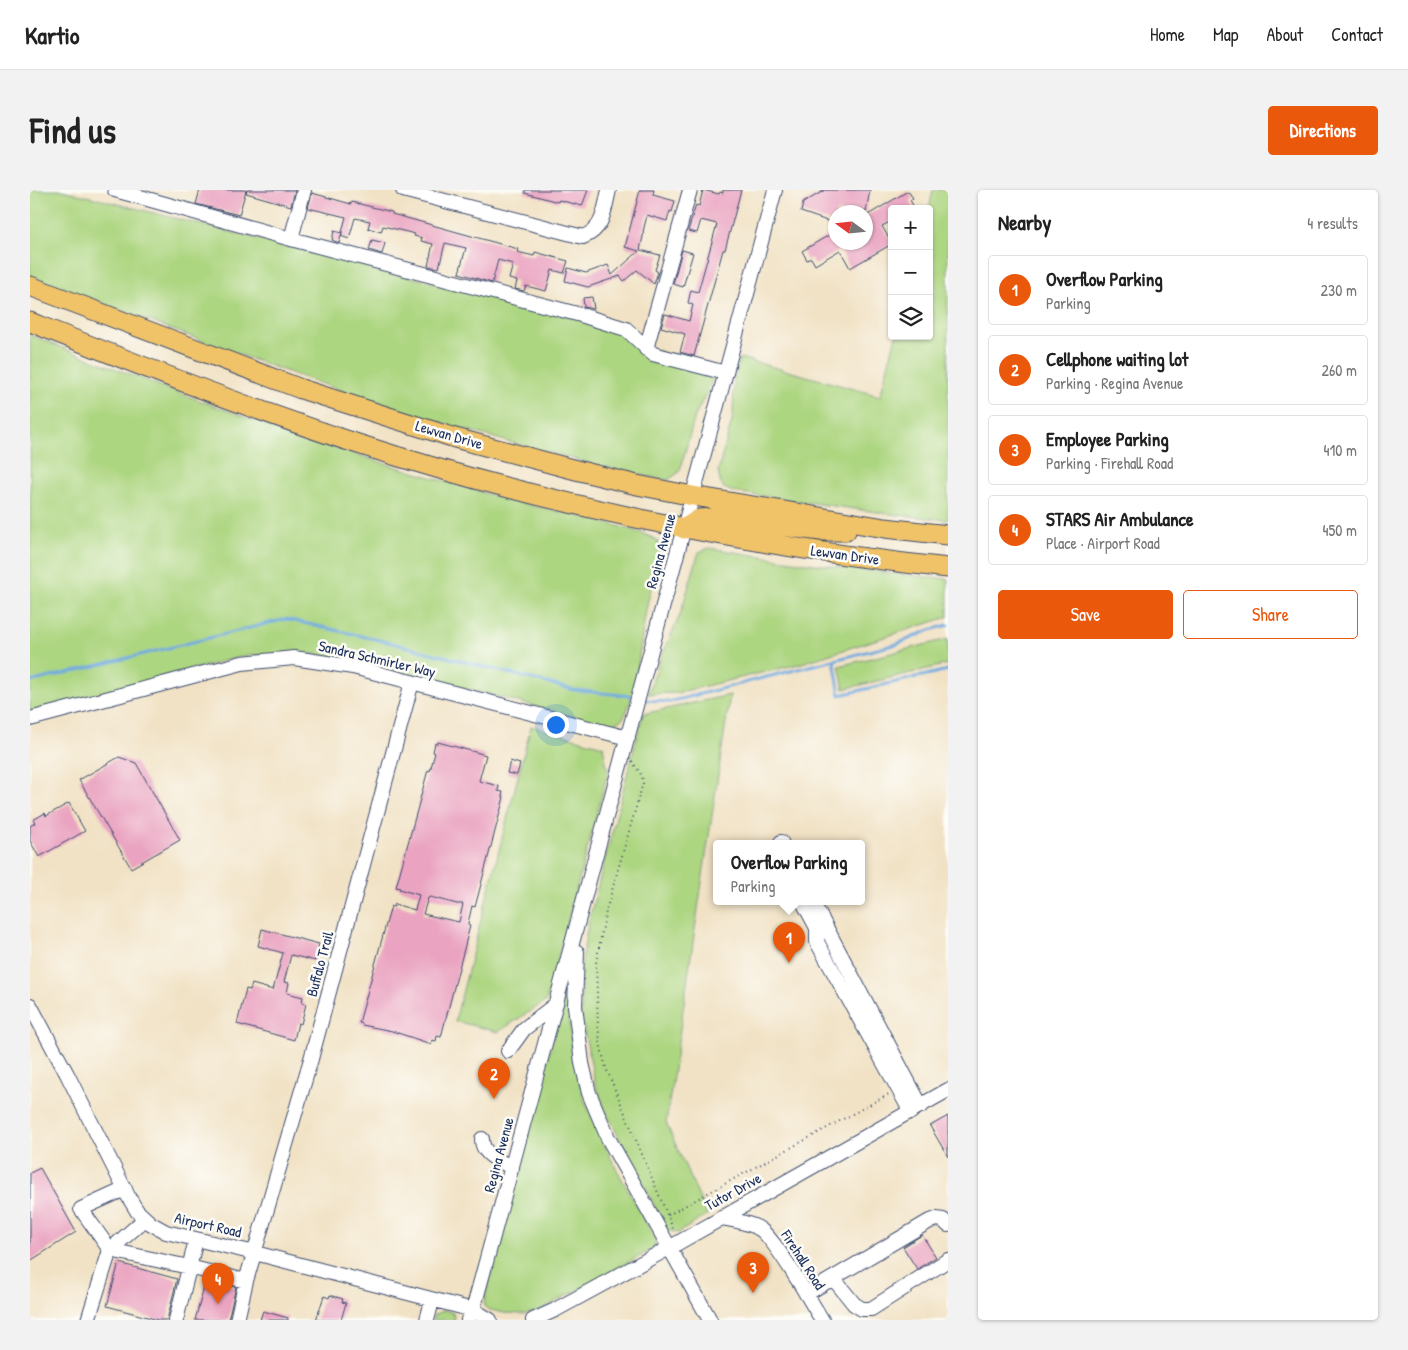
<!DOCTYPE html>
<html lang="en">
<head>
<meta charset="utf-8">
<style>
	:root { --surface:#fff; --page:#f2f2f2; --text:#222; --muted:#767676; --line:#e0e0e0; --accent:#ea580c }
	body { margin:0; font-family:"Patrick Hand",sans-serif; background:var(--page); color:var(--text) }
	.controls { position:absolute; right:15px; top:15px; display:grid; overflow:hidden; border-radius:5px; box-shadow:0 1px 4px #0004 }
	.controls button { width:45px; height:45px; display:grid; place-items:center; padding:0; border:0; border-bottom:1px solid var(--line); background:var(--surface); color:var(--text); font:25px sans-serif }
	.compass { position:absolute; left:798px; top:15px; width:45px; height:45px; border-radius:50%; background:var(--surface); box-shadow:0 1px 4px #0004; rotate:285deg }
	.you { position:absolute; left:525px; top:534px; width:18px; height:18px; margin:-12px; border:4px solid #fff; border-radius:50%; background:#1a73e8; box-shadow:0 0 0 8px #1a73e833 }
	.badge { display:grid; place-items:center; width:32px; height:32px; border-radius:50%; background:var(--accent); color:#fff; font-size:16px; font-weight:700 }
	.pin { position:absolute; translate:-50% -41px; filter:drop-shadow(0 1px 2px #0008) }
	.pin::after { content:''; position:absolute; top:26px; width:18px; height:15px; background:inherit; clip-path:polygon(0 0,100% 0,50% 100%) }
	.popup { position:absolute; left:683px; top:650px; width:152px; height:65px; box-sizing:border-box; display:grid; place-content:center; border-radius:5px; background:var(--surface); filter:drop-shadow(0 1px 4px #0005); font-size:16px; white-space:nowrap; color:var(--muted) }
	.popup b { font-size:19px; color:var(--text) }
	.popup::after { content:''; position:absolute; left:50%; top:100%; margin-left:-10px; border:10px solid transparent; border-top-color:var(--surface) }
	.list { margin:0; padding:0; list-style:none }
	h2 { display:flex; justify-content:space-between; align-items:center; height:65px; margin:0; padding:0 20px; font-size:21px }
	h2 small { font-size:16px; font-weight:400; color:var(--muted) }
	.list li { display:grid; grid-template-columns:32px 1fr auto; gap:15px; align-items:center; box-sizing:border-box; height:70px; margin:0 10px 10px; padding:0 10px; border:1px solid var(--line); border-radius:5px }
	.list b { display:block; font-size:19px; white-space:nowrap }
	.list p { margin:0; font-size:16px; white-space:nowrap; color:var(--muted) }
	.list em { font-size:16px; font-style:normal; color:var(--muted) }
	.actions { display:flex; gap:10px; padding:15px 20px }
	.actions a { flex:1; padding:11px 0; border:1px solid var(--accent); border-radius:5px; text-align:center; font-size:18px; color:var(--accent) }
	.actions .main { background:var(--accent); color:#fff }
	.icon { flex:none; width:28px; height:28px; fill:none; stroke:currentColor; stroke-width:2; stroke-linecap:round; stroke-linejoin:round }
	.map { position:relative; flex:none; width:918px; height:1130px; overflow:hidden; border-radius:5px }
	header { display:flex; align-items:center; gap:30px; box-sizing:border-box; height:70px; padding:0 25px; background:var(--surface); border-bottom:1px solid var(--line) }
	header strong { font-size:24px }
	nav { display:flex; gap:28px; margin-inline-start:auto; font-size:18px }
	.intro { display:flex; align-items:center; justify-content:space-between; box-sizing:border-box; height:120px; padding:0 30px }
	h1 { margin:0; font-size:35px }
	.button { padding:12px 22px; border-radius:5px; background:var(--accent); color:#fff; font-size:18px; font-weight:700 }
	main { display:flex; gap:30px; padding:0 30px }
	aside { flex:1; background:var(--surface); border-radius:5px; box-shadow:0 1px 4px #0004 }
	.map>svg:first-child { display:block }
	.green { fill:#add681; stroke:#648270 }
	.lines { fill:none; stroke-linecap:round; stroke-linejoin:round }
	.stream { stroke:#71abe1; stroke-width:3 }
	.building { fill:#eaa4c1; fill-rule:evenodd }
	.minor-casing { stroke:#3b4a6d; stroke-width:16 }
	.major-casing { stroke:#3b4a6d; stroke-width:21 }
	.path { stroke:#3b4a6d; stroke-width:2; stroke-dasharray:1 4; stroke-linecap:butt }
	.minor { stroke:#fff; stroke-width:14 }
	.major { stroke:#f1c369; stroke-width:19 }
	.labels { text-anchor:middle; stroke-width:5; stroke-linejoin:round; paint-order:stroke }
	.street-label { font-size:15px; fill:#1b2f5e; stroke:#fdfcf7 }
</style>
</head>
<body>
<header>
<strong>Kartio</strong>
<nav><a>Home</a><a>Map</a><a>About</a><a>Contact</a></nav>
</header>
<div class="intro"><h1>Find us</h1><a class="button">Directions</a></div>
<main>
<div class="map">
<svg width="918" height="1130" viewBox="0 0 918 1130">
	<rect width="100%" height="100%" fill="#fdfcf7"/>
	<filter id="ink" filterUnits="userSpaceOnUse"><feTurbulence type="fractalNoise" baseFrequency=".02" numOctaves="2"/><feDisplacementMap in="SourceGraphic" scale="10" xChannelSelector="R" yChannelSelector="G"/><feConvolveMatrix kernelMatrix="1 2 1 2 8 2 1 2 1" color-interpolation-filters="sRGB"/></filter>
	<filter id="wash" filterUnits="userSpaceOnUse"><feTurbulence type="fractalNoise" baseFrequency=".0096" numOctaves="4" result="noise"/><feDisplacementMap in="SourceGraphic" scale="20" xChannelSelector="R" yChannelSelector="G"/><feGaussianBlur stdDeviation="1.12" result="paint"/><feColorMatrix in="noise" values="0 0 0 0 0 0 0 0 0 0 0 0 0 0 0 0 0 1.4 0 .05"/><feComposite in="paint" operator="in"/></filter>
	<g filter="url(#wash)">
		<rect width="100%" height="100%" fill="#f1e2c5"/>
		<path class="green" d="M0 0H32L585 138 599 148 685 185 665 226 651 277 648 283 638 290C590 282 541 268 494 256 325 211 163 148 0 85Z
			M903 0H918V330L868 325 703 302 694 298 690 292 688 281 703 227 704 189 710 168 850 206 866 146H899V19Z
			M0 145C75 175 150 204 226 231 309 261 394 285 478 310 504 317 614 338 627 351 630 356 630 361 630 366 625 386 618 406 615 426 611 448 605 513 593 528 589 533 581 533 575 534L312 467 267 463 214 466 0 522Z
			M679 358 768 372 875 385 918 389V427L769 474 646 503 618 504 630 470 650 425 669 362Z
			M918 449V474L814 499 809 476Z
			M700 505 636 933 677 1025 648 1043 637 1040 577 924 565 893 551 825V775L558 734 613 524Z
			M501 536 573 556 578 582 516 811 468 842 425 831Z
			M536 799 538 802C539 841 543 882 558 918 576 964 602 1007 626 1050L625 1058 516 1117 505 1122 495 1124 474 1123 457 1119 455 1117 454 1112Z
			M415 1120 423 1123 425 1130H402L404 1125Z"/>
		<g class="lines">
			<path class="stream" d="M804 470 810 505 918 480
				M0 492 256 429 358 452 544 500 601 506
				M617 510 639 512 867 454 900 440 918 435"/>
		</g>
		<g id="blocks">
			<path class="building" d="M170 0H216L209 25 166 14Z
				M217 0H265L261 16 216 3Z
				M495 0H558L552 16 529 10 528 12 495 3Z
				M610 0H624L623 5 645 11 642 22 640 21 637 31 617 25 613 42H614L610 60 630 65 625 80 628 82 624 94 607 80 594 91 590 86 558 97 535 91 538 78 556 83 578 75 582 85 609 61 595 57Z
				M673 0 689 4 690 2 693 3V0H711L695 60H693L664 166 650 162 655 144 631 137 635 124 659 131 663 115 658 113 661 100 668 102 687 34 671 30 667 43 658 41 666 15 669 16Z
				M795 0H840L836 22H806V34L771 22 773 13Z
				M878 1 883 8 880 10 885 19H862V31L852 36 862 54 820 78 810 60 785 75 781 68 777 70 772 61 806 41V52H836V26Z
				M282 3 321 14 322 12 362 22V24L384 30 488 59 487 62 504 66 505 62 538 71 534 83 522 80 516 101 496 96 494 101 485 99 487 91 479 89 483 74 468 70 462 93 429 83 436 58 415 53 409 78 398 76 403 54 391 51 392 48 384 46 385 44 353 36 351 42 338 38 340 31 325 28 319 49 311 46 316 27 278 18Z
				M304 41 312 43 309 53 302 50Z
				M342 50 355 53 352 64 339 60Z
				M652 60 663 63 653 97 643 94Z
				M562 107 564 119 554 117 553 108Z
				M408 552 456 565 449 591 469 596 468 601 473 602 472 606 474 607 445 717 442 716 438 733V735L440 736 411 847 407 846 406 851 402 850 401 854 362 841 332 835 333 834 329 833 361 716 364 717V714L385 720 389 705 369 699 370 698 366 697 398 580 400 581 405 563 403 562 405 553 407 554ZM400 707 427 714H433L429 732 393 724 398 708Z
				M89 567 106 573 150 650 101 678 49 590Z
				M480 571 490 574 487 585 477 583Z
				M39 613 55 641 9 667 0 651V636L5 633 3 630 15 623 16 626Z
				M232 739 289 754 285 771 261 765 254 792 259 793 257 803 273 807 272 813 276 814 271 834 268 833 264 850 207 834 216 799 220 800 222 794 243 800 253 763 228 756Z
				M918 926V967L900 936Z
				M10 978 46 1042 0 1071V983Z
				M892 1045 906 1067 887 1079 873 1057Z
				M89 1073 147 1089 137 1130H128L77 1116Z
				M176 1090 206 1097 198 1130H165Z
				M300 1105 313 1109 312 1112 316 1113 311 1130H286L294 1106 299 1108Z
				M233 1121 258 1128V1130H230Z"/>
		</g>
	</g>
	<g filter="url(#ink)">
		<use href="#blocks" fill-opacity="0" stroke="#3b4a6d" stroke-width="1"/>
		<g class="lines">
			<defs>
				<path id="minor" d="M85 0 261 49 551 125 596 139 623 164 696 183
					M373 0 553 47C574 39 574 20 579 0
					M261 49 274 0
					M616 159 660 0
					M0 529 212 473 264 468 323 477 598 548
					M751 652 752 654
					M773 712 787 738V752L881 922
					M788 722 891 916
					M547 762 545 816 552 873 559 903 578 948 680 1130
					M0 815 37 884 98 1006 107 1021 120 1033 136 1042 225 1063 443 1120 460 1130
					M478 861 494 839 526 814
					M452 949C452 966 470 970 482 978
					M95 999 51 1019 80 1060 159 1077 216 1091 281 869 382 492
					M691 1028C703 1030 717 1032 728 1038 743 1045 781 1112 792 1130
					M803 1088 824 1114 832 1119H841L918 1070
					M776 1104 898 1032 906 1029 913 1030 918 1035
					M58 1130 80 1060 115 1029
					M146 1130 166 1050
					M207 1130 216 1091
					M397 1130 402 1111
					M438 1130 443 1120 465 1039 745 0
					M503 1130 525 1120 639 1058 918 900"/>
				<path id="major" d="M0 96 271 199 425 248 546 280 607 295 663 306 855 338 918 345
					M0 132C109 175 217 218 328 254 520 316 718 356 918 378
					M654 339 669 329 685 328 791 341H816"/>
			</defs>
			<use href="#minor" class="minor-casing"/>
			<use href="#major" class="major-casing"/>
			<path class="path" d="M602 571 612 586 613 593 576 721 566 773 568 837 571 858 576 878 644 1041
				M638 1025 859 904"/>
			<use href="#minor" class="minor"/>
			<use href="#major" class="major"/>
		</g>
	</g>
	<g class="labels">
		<g class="street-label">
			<text transform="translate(419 245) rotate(16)" y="5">Lewvan Drive</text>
			<text transform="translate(631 361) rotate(-75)" y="5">Regina Avenue</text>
			<text transform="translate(815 365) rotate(8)" y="5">Lewvan Drive</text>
			<text transform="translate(347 469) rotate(13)" y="5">Sandra Schmirler Way</text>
			<text transform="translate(290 774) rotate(-75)" y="5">Buffalo Trail</text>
			<text transform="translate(469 965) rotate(-75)" y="5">Regina Avenue</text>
			<text transform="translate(703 1002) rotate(-29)" y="5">Tutor Drive</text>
			<text transform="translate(178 1035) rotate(13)" y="5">Airport Road</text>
			<text transform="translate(773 1070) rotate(57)" y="5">Firehall Road</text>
		</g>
	</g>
</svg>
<div class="controls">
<button>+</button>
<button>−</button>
<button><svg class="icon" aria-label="layers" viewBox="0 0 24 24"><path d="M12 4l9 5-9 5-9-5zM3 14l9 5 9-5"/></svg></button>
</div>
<svg class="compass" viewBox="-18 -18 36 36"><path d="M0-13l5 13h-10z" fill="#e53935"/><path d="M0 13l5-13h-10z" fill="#767676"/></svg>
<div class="you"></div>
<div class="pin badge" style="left:759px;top:773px">1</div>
<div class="popup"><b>Overflow Parking</b>Parking</div>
<div class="pin badge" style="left:464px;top:909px">2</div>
<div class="pin badge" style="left:723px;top:1103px">3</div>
<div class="pin badge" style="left:188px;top:1114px">4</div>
</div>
<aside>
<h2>Nearby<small>4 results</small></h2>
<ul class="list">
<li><span class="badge">1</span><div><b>Overflow Parking</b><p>Parking</p></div><em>230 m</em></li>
<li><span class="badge">2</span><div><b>Cellphone waiting lot</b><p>Parking · Regina Avenue</p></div><em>260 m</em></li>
<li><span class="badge">3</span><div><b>Employee Parking</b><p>Parking · Firehall Road</p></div><em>410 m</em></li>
<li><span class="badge">4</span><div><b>STARS Air Ambulance</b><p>Place · Airport Road</p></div><em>450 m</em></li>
</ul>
<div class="actions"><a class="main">Save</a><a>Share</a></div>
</aside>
</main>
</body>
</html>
